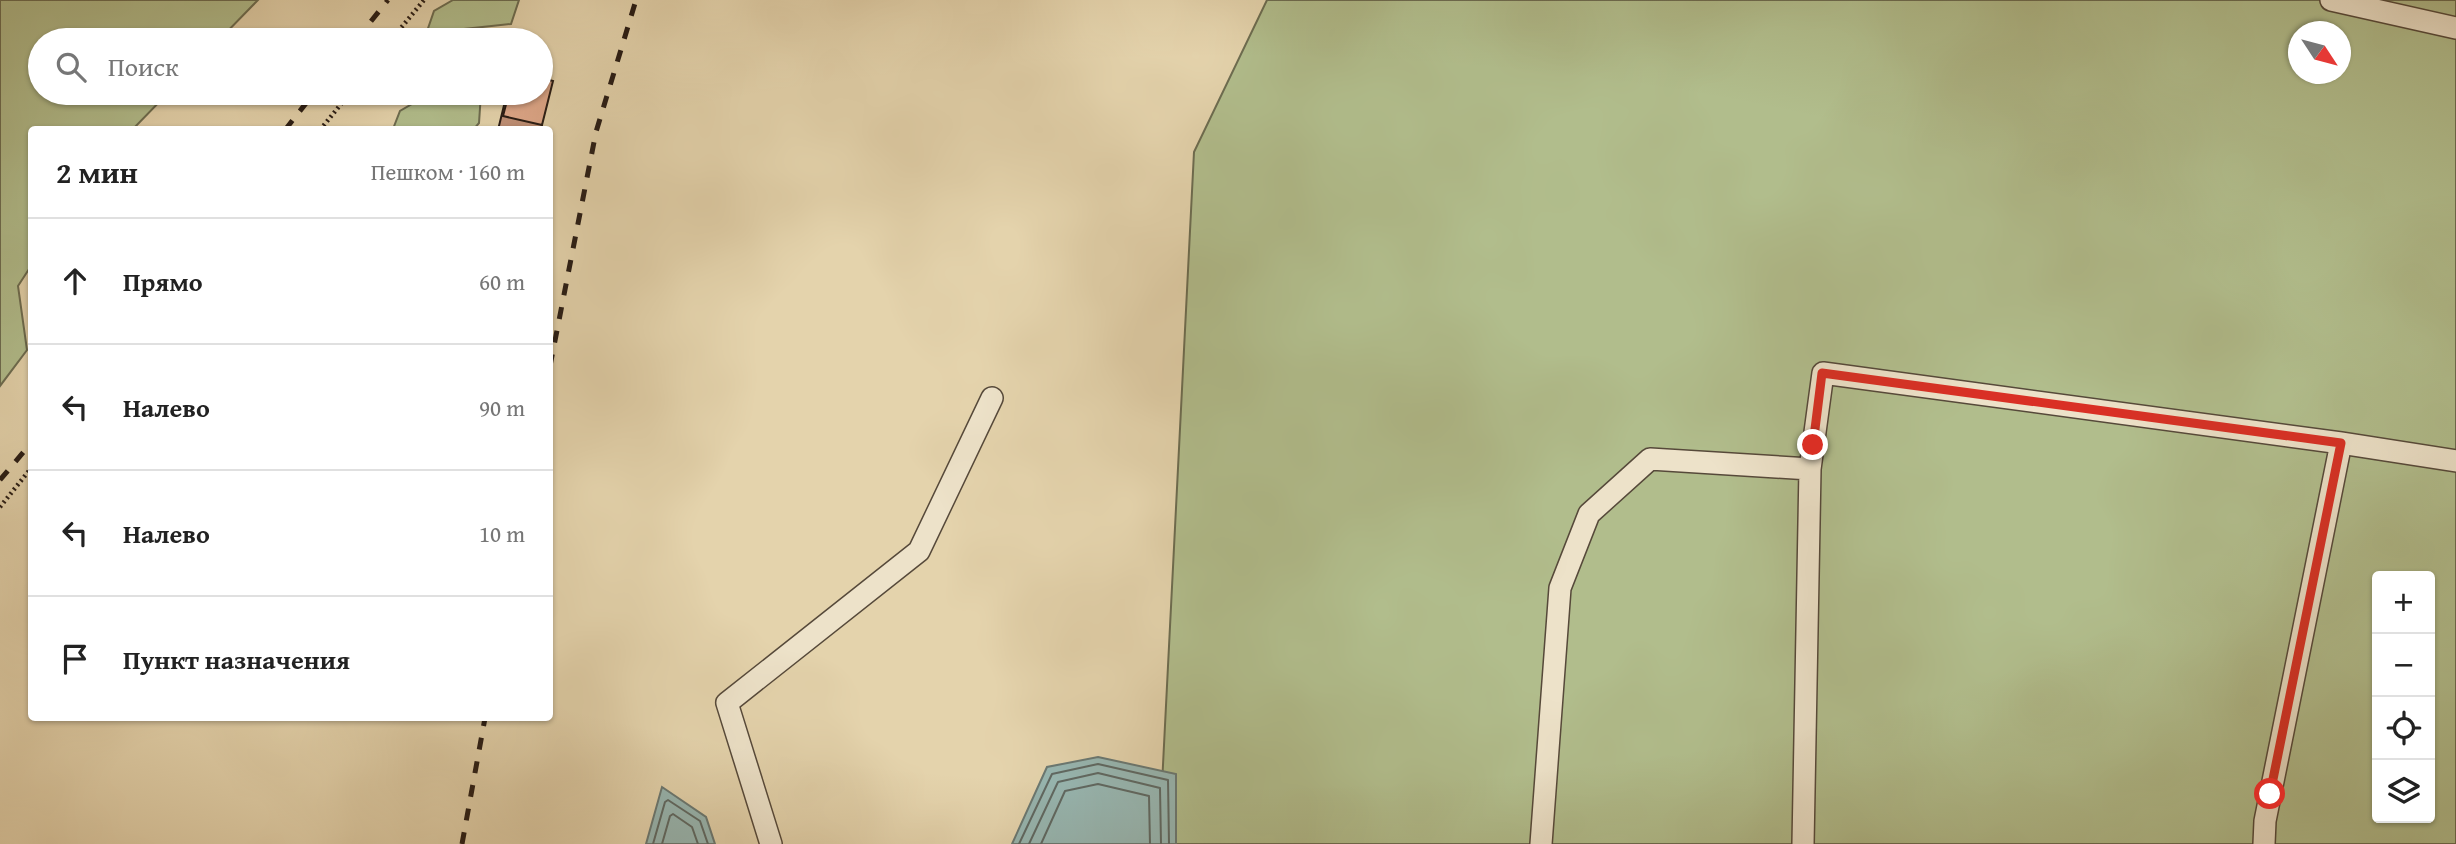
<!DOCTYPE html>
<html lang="ru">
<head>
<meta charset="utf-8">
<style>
	:root { --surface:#fff; --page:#f6f6f6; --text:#222; --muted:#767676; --line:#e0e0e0 }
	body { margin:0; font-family:"Gentium Book Plus",serif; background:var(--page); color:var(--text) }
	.controls { position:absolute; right:21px; bottom:21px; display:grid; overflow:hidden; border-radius:7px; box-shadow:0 2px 5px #0004 }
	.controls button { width:63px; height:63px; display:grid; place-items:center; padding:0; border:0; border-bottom:2px solid var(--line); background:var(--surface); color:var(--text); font:35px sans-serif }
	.compass { position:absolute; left:2288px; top:21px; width:63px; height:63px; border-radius:50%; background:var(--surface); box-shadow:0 2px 5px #0004; rotate:126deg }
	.stop { position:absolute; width:21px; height:21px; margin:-16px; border:5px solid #d93025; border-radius:50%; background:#fff }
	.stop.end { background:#d93025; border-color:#fff; box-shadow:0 2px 7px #0008 }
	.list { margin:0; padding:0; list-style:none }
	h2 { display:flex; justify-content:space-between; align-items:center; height:91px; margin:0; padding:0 28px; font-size:30px }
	h2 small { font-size:23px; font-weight:400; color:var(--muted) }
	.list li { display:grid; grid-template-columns:46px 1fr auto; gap:21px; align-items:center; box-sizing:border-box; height:126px; padding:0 28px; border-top:2px solid var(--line) }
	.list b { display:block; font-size:26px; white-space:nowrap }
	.list em { font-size:23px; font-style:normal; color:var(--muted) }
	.icon { flex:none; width:38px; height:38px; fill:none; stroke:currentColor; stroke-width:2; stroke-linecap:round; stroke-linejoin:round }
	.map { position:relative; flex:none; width:2456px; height:844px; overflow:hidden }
	.search { position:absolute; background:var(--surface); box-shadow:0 2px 5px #0004; left:28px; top:28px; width:525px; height:77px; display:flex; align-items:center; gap:18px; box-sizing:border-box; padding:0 24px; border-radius:38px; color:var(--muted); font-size:26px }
	.panel { position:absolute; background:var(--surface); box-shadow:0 2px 5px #0004; left:28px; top:126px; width:525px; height:595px; border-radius:7px }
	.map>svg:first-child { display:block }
	.green { fill:#b1bd8c; stroke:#6c6c50; stroke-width:2; fill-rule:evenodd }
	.water { fill:#97b6b1; stroke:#6a7872; stroke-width:2 }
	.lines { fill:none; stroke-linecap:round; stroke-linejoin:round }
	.shore { stroke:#5f6862; stroke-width:2 }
	.lane-casing { stroke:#56493a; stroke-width:24 }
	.path { stroke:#271b14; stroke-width:4.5; stroke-dasharray:2 3.5; stroke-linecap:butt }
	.lane { stroke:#ede2c9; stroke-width:21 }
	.rail { stroke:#271b14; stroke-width:5; stroke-dasharray:12 12; stroke-linecap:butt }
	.wall { fill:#c09077; stroke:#271b14; stroke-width:2 }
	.building { fill:#dfa88a; stroke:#271b14; stroke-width:2 }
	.route { stroke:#d93025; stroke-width:9 }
</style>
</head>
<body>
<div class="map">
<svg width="2456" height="844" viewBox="0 0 2456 844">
	<rect width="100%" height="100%" fill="#e4d3ac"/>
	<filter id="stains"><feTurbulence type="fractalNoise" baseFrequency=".00286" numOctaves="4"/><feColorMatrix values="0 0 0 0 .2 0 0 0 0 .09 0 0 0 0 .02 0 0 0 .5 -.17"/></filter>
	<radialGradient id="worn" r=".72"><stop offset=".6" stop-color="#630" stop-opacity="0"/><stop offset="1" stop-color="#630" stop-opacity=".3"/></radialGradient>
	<path class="green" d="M0 0H258L219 40H40V93H168L133 129 32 130 31 266 18 286 27 350 0 386Z
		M453 0H519L511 24 464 29 455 40H424L434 11Z
		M1267 0H2456V844H1159L1194 152ZM2298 32H2340V74H2298ZM2377 576H2430V818H2377Z
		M431 93H481L479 123 474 129H393L400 111Z"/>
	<path class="water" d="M1098 757 1176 774V844H1012L1047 767Z
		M662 787 706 817 715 844H646Z"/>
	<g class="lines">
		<path class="shore" d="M653 844 665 802 668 800 700 821 708 844
			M662 844 670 816 673 814 692 827 698 844
			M1019 844 1052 774 1098 764 1168 780 1169 844
			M1029 844 1058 782 1098 773 1160 788 1161 844
			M1041 844 1065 791 1098 784 1149 796 1150 844"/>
		<defs>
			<path id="lane" d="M2331 0 2456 28
				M771 844 727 703 919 551 992 398
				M1541 844 1560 588 1589 514 1650 459 1810 469
				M1803 844 1810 469 1823 373 2341 443 2456 461
				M2264 844 2265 821 2341 443"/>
		</defs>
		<use href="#lane" class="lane-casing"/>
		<path class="path" d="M391 40 424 0
			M320 130 350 93
			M0 507 32 467"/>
		<use href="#lane" class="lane"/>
		<path class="rail" d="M356 40 388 0
			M285 130 314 93
			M550 366 596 132 636 0
			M0 480 32 442
			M462 844 485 718"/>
	</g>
	<path class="wall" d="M507 93H541L542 125 540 130H498Z"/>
	<path class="building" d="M541 78 553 81 542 125 503 116 509 93H541Z"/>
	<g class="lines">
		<path class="route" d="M1813 445 1822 373 2341 443 2270 794"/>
	</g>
	<rect width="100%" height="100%" filter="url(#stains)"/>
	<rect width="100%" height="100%" fill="url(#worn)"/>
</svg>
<div class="controls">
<button>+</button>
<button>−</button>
<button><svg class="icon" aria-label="locate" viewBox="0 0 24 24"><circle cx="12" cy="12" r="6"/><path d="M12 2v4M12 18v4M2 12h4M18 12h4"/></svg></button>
<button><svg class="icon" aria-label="layers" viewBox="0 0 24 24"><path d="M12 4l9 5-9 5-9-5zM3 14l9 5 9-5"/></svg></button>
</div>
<svg class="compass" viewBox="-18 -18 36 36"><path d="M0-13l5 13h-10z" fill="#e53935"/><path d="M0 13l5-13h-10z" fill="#767676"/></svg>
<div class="stop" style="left:2270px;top:794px"></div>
<div class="stop end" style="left:1813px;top:445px"></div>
<div class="search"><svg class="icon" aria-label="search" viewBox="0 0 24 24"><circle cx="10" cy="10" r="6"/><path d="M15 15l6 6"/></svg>Поиск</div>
<section class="panel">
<h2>2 мин<small>Пешком · 160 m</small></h2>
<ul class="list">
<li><svg class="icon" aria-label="ahead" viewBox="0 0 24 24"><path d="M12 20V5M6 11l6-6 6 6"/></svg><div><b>Прямо</b></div><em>60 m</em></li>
<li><svg class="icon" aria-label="left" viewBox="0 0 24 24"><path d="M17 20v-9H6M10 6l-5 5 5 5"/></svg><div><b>Налево</b></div><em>90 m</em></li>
<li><svg class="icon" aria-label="left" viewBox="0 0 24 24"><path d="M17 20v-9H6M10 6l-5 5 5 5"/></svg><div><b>Налево</b></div><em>10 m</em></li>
<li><svg class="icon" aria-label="arrive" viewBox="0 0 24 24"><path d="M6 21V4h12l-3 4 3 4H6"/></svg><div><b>Пункт назначения</b></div></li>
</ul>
</section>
</div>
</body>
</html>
